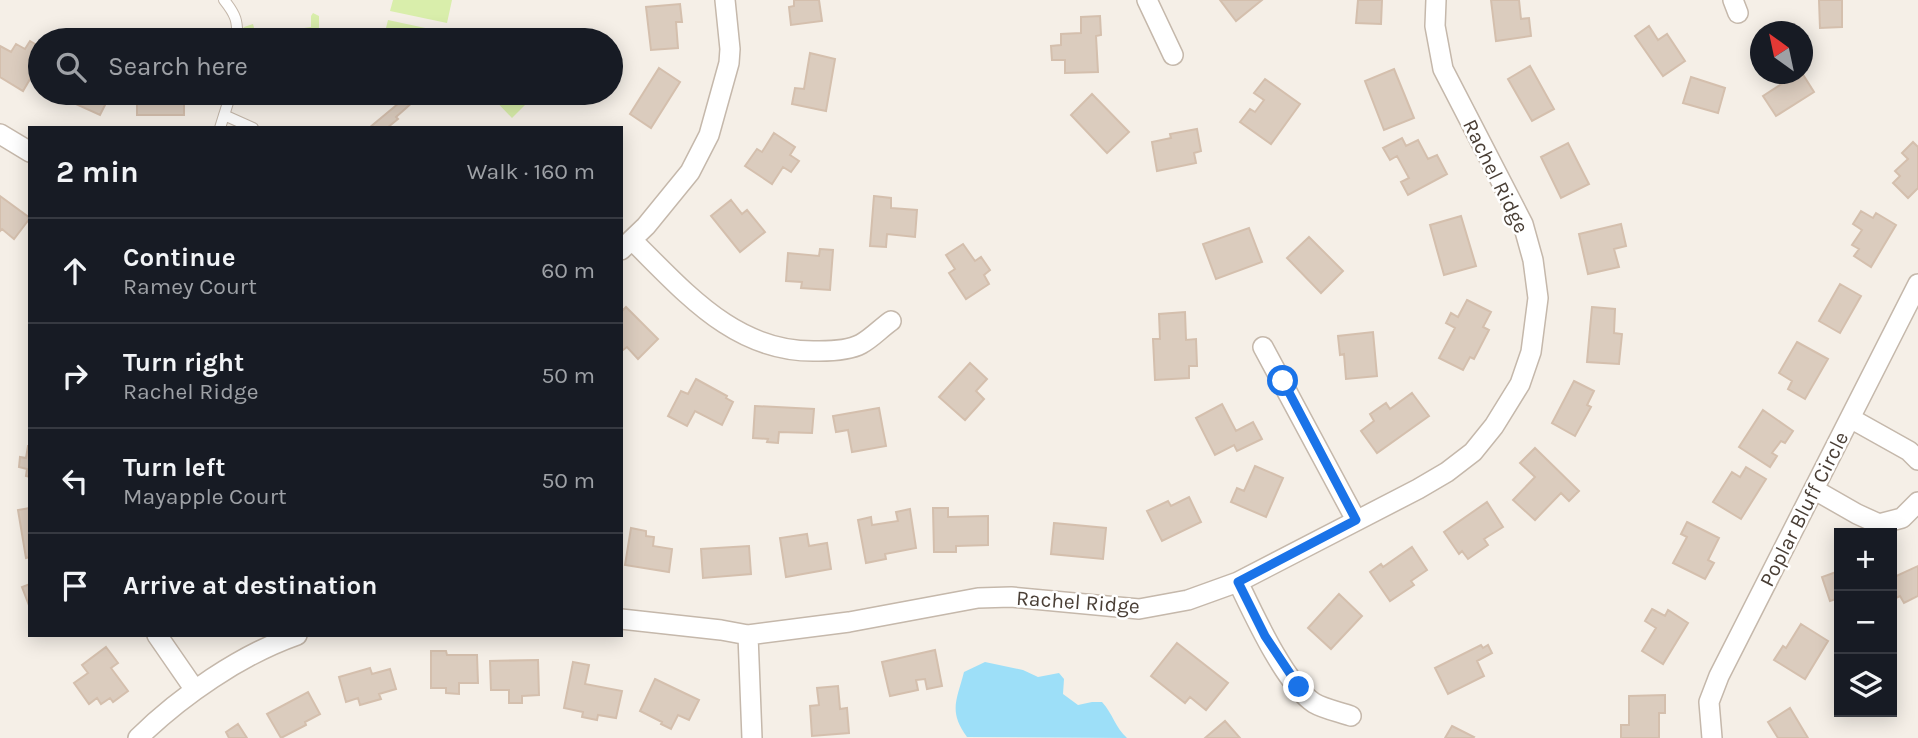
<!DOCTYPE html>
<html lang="en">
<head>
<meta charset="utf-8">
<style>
	:root { --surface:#171b24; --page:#242831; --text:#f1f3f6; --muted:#9ea1a6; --line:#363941 }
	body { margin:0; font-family:Karla,sans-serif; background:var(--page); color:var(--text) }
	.controls { position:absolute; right:21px; bottom:21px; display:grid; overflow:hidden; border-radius:0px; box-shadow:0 4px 18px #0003 }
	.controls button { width:63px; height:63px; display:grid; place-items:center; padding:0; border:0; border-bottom:2px solid var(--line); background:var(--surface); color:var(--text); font:35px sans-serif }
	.compass { position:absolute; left:1750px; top:21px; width:63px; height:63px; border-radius:50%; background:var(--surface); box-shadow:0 4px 18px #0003; rotate:327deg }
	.stop { position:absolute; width:21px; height:21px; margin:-16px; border:5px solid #1a73e8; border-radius:50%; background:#fff }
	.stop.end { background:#1a73e8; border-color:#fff; box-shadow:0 2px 7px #0008 }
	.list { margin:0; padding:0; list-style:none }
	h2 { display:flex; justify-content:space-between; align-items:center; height:91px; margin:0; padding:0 28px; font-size:30px }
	h2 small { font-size:23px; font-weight:400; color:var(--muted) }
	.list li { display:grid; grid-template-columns:46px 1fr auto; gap:21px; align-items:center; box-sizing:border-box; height:105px; padding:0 28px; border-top:2px solid var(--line) }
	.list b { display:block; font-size:26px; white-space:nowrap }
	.list p { margin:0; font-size:23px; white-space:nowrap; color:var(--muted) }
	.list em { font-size:23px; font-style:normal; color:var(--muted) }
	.icon { flex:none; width:38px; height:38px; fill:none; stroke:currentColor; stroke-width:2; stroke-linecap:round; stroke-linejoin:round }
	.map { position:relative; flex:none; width:1918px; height:738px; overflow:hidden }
	.search { position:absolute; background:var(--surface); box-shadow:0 4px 18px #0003; left:28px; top:28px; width:595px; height:77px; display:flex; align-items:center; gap:18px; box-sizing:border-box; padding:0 24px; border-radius:38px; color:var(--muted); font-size:26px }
	.panel { position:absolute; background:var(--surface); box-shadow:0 4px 18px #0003; left:28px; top:126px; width:595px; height:511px; border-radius:0px }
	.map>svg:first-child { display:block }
	.green { fill:#d9eeab }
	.water { fill:#9ddff8 }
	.building { fill:#dbccbe; stroke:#d4bfad; stroke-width:2 }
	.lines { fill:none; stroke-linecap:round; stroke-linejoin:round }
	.lane-casing { stroke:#c5b8ab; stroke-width:12 }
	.street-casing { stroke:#c5b8ab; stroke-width:22 }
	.lane { stroke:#fff; stroke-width:10 }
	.street { stroke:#fff; stroke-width:19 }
	.route { stroke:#1a73e8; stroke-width:9 }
	.labels { text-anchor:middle; stroke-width:5; stroke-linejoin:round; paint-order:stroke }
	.street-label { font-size:21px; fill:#493e35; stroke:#fff }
</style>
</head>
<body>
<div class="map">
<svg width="1918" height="738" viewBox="0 0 1918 738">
	<rect width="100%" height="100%" fill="#f5efe7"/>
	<path class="green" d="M393 0H452L447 23 390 11Z
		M313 13 319 16V40H240L241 31 244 27 253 24 256 35 311 27V16Z
		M388 20 444 32 442 40H383Z
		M488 93H525L531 99 512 118Z"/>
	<path class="water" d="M985 662 1023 670 1038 677 1059 673 1064 679 1063 694 1078 705 1092 702H1102C1113 714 1115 727 1127 738L967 737C948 711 957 700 964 672Z"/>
	<path class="building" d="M794 0H819L822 21 791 25 789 7 794 6Z
		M1220 0H1262L1236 21Z
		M1358 0H1382L1381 24 1356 23Z
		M1491 0H1519L1521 19 1529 18 1531 36 1496 41Z
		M1819 0H1842V27L1820 28Z
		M680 4 682 22H676L678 48 651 50 646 7Z
		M1100 16 1101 35 1096 36 1098 72 1065 73V60H1052L1051 46 1061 45V34L1081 33V17Z
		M1649 26 1658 40 1667 34 1685 61 1663 76 1635 36Z
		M30 41 40 47V62L23 91 0 77V46L11 52 16 44 25 49Z
		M810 53 835 59 826 111 792 104 795 88 804 89Z
		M1530 66 1554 109 1532 121 1508 79Z
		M659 68 680 82 651 128 630 114Z
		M1394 69 1414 118 1384 130 1365 81Z
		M1802 73 1814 92 1776 116 1763 96 1797 74Z
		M1691 77 1725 88 1718 113 1683 103Z
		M1265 79 1300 104 1271 144 1240 122 1250 109 1255 112 1264 100 1254 93Z
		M57 93H111L100 115 56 95Z
		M137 93H184V115H137Z
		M411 93H423L396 117 398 119 387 128H369Z
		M1092 94 1129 132 1107 153 1071 115Z
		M1197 129 1201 151 1194 153 1196 163 1157 171 1152 142 1171 138 1170 134Z
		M774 133 795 147 790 155 799 161 791 172 783 167 772 184 745 166 757 149 762 152Z
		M1402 138 1406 146 1418 140 1428 159 1437 155 1447 174 1408 195 1401 182 1409 178 1397 156 1390 160 1383 148Z
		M1913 142 1918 147V188L1908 198 1893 183 1900 176 1895 171 1908 159 1902 153Z
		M1568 143 1589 184 1561 198 1541 157Z
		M0 196 30 218 14 239 2 229 0 231Z
		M874 196 891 198V208L917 210 915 237 887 234 886 247 870 246Z
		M731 200 742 214 747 210 765 232 740 252 711 216Z
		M1861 211 1873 218 1876 213 1896 225 1871 267 1854 256 1859 249 1852 245 1862 230 1853 224Z
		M1461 216 1476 266 1444 275 1430 225Z
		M1621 224 1626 246 1614 249 1619 267 1588 274 1579 234Z
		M1249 228 1262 262 1216 279 1203 244Z
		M1309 237 1343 271 1321 293 1287 258Z
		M963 244 975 261 981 257 990 270 984 275 989 284 966 299 949 273 955 269 946 255Z
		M820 249 833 250 830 290 801 288 802 282 786 281 788 253 819 256Z
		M1840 284 1861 296 1840 333 1819 321Z
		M1467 300 1491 312 1483 327 1489 330 1474 359 1470 357 1463 370 1439 358 1455 328 1446 323 1451 313 1458 317Z
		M626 307 658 339 638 359 627 347 623 350 621 348V312Z
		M1592 307 1615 309 1614 333 1622 334 1619 364 1587 362Z
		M1185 312 1186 340 1196 339 1197 366H1189V378L1155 380 1153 339H1160L1159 314Z
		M1373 332 1377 376 1346 379 1344 354 1340 355 1338 336Z
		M1797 342 1828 359 1805 399 1788 389 1792 381 1779 373Z
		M970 363 987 379 976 391 984 399 965 420 939 397Z
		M696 379 727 396 726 398 733 402 722 425 695 411 687 426 668 416 681 391 688 394Z
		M1574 381 1594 391 1587 405 1591 407 1575 436 1552 423Z
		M1412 393 1429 416 1377 453 1361 431 1374 421 1370 414 1386 403 1390 409Z
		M1222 404 1236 431 1253 422 1262 439 1237 451 1234 445 1215 455 1196 418Z
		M755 406 814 409 812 433 779 432 778 443 767 442 768 439 753 438Z
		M879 408 886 446 852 452 848 430 836 432 833 416Z
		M1763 410 1793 431 1785 443 1781 441 1772 453 1777 456 1770 467 1739 447Z
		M28 446H30V477L26 476 27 469 19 467 20 457 26 458Z
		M1535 448 1579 491 1569 501 1561 493 1535 520 1513 500 1535 477 1520 463Z
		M1255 466 1283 478 1266 517 1231 502 1237 488 1244 491Z
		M1746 467 1766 479 1741 519 1713 502 1732 472 1740 477Z
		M1189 497 1201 522 1162 541 1147 511 1168 501 1171 506Z
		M1487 502 1503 527 1484 539 1488 545 1468 559 1462 551 1459 554 1444 532Z
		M30 508V557L26 558 18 510Z
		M933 508H948V517L988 516V545L956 546V552H934Z
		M910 509 916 548 885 554 886 559 866 563 858 520 871 517 872 525 898 521 896 512Z
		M1687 522 1719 538 1708 560 1714 563 1705 579 1673 563 1687 537 1681 534Z
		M1054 523 1106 528 1103 559 1051 554Z
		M631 528 646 531V536L654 537 653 546 672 549 669 572 625 565Z
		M807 534 809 546 827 543 831 569 786 577 780 538Z
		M749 546 751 574 703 578 701 549Z
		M1412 547 1427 570 1411 581 1414 585 1390 601 1370 572 1381 564 1383 567Z
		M1918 566V596L1904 603 1900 596 1892 600V578Z
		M1839 571V598L1830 601 1822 577Z
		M30 584V608L22 587Z
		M1339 594 1362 616 1331 649 1308 628Z
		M1652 609 1665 616 1668 610 1688 623 1663 664 1642 651 1656 628 1645 621Z
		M1801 624 1828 641 1805 679 1774 660 1783 646 1786 648Z
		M1177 643 1228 683 1206 710 1190 697 1185 703 1151 676Z
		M1481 645 1483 648 1488 645 1492 653 1477 661 1484 676 1448 694 1435 668Z
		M106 647 118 663 111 668 128 691 113 702 110 698 101 704 97 698 89 704 74 683 88 673 82 665Z
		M935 650 942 686 927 689 925 679 916 680 918 690 890 696 882 662Z
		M431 651H446L447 655H477L478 683H459V694L446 693V688H431Z
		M538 660 539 695 522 696V703H509V690H491L490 661Z
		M573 662 589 665 585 684 622 691 616 718 598 715 597 720 582 717 583 712 564 708Z
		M370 668 372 674 390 669 396 689 379 694 381 699 360 705 358 698 346 702 339 677Z
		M655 679 699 700 689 720 678 715 671 729 661 724 662 722 640 711Z
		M838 686 840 709 847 708 849 733 812 736 810 706 819 705 817 688Z
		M308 692 320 714 305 722 306 725 281 738 267 714Z
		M1665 695V713H1659V738H1621V725H1629V696Z
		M1790 708 1808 738H1778L1768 722Z
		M1225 721 1240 738H1205Z
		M238 724 247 738H229L226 732Z
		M1452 726 1474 737 1473 738H1445Z"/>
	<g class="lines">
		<defs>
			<path id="lane" d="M224 0C236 15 238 21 237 40
				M224 115 253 128
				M220 128 231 93"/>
			<path id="street" d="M1147 0 1173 55
				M1733 0 1738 13
				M0 134 30 152
				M632 240C686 293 736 354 819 351 832 351 850 350 861 344 872 338 881 328 891 321
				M621 250 646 226 690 172 709 135 729 63 730 49 725 0
				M1263 347 1356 520
				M1850 418 1909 451 1918 460
				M1815 490 1857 514 1879 524 1902 518 1918 502
				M1238 582C1253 613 1285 684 1314 703 1324 709 1340 712 1351 716
				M621 619 721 630 748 635 849 622 978 598 1011 597 1139 609 1188 600 1238 582 1418 489 1447 472 1473 452 1494 426 1520 384 1531 352 1538 298 1533 260 1523 224 1443 69 1435 26 1436 0
				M157 635 195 690
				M748 635 752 738
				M138 738C181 696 240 655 297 635
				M1712 738 1709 702 1719 676 1918 284"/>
		</defs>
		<use href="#lane" class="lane-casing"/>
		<use href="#street" class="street-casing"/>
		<use href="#lane" class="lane"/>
		<use href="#street" class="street"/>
	</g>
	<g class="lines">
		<path class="route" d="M1283 381 1356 520 1238 582 1265 636 1299 687"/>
	</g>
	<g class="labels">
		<g class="street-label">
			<text transform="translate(1496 176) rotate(64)" y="7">Rachel Ridge</text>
			<text transform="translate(1804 509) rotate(-63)" y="7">Poplar Bluff Circle</text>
			<text transform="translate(1078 602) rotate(4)" y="7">Rachel Ridge</text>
		</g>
	</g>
</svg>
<div class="controls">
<button>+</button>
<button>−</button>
<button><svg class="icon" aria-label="layers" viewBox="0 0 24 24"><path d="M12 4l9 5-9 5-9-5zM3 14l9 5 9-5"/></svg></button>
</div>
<svg class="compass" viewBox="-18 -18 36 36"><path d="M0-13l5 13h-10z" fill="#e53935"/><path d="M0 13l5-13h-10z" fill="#9ea1a6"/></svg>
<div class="stop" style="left:1283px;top:381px"></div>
<div class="stop end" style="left:1299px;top:687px"></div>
<div class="search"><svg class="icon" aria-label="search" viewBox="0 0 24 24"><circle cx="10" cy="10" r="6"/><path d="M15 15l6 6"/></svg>Search here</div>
<section class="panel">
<h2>2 min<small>Walk · 160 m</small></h2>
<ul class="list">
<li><svg class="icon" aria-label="ahead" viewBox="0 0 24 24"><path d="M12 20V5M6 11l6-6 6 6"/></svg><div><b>Continue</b><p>Ramey Court</p></div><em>60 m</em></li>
<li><svg class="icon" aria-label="right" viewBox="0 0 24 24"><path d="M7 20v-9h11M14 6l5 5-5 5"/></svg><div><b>Turn right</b><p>Rachel Ridge</p></div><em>50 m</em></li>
<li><svg class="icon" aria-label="left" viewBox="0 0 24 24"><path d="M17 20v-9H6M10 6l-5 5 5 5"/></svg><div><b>Turn left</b><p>Mayapple Court</p></div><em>50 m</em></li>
<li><svg class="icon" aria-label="arrive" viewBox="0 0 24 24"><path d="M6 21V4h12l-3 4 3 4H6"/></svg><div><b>Arrive at destination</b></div></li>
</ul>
</section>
</div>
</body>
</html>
